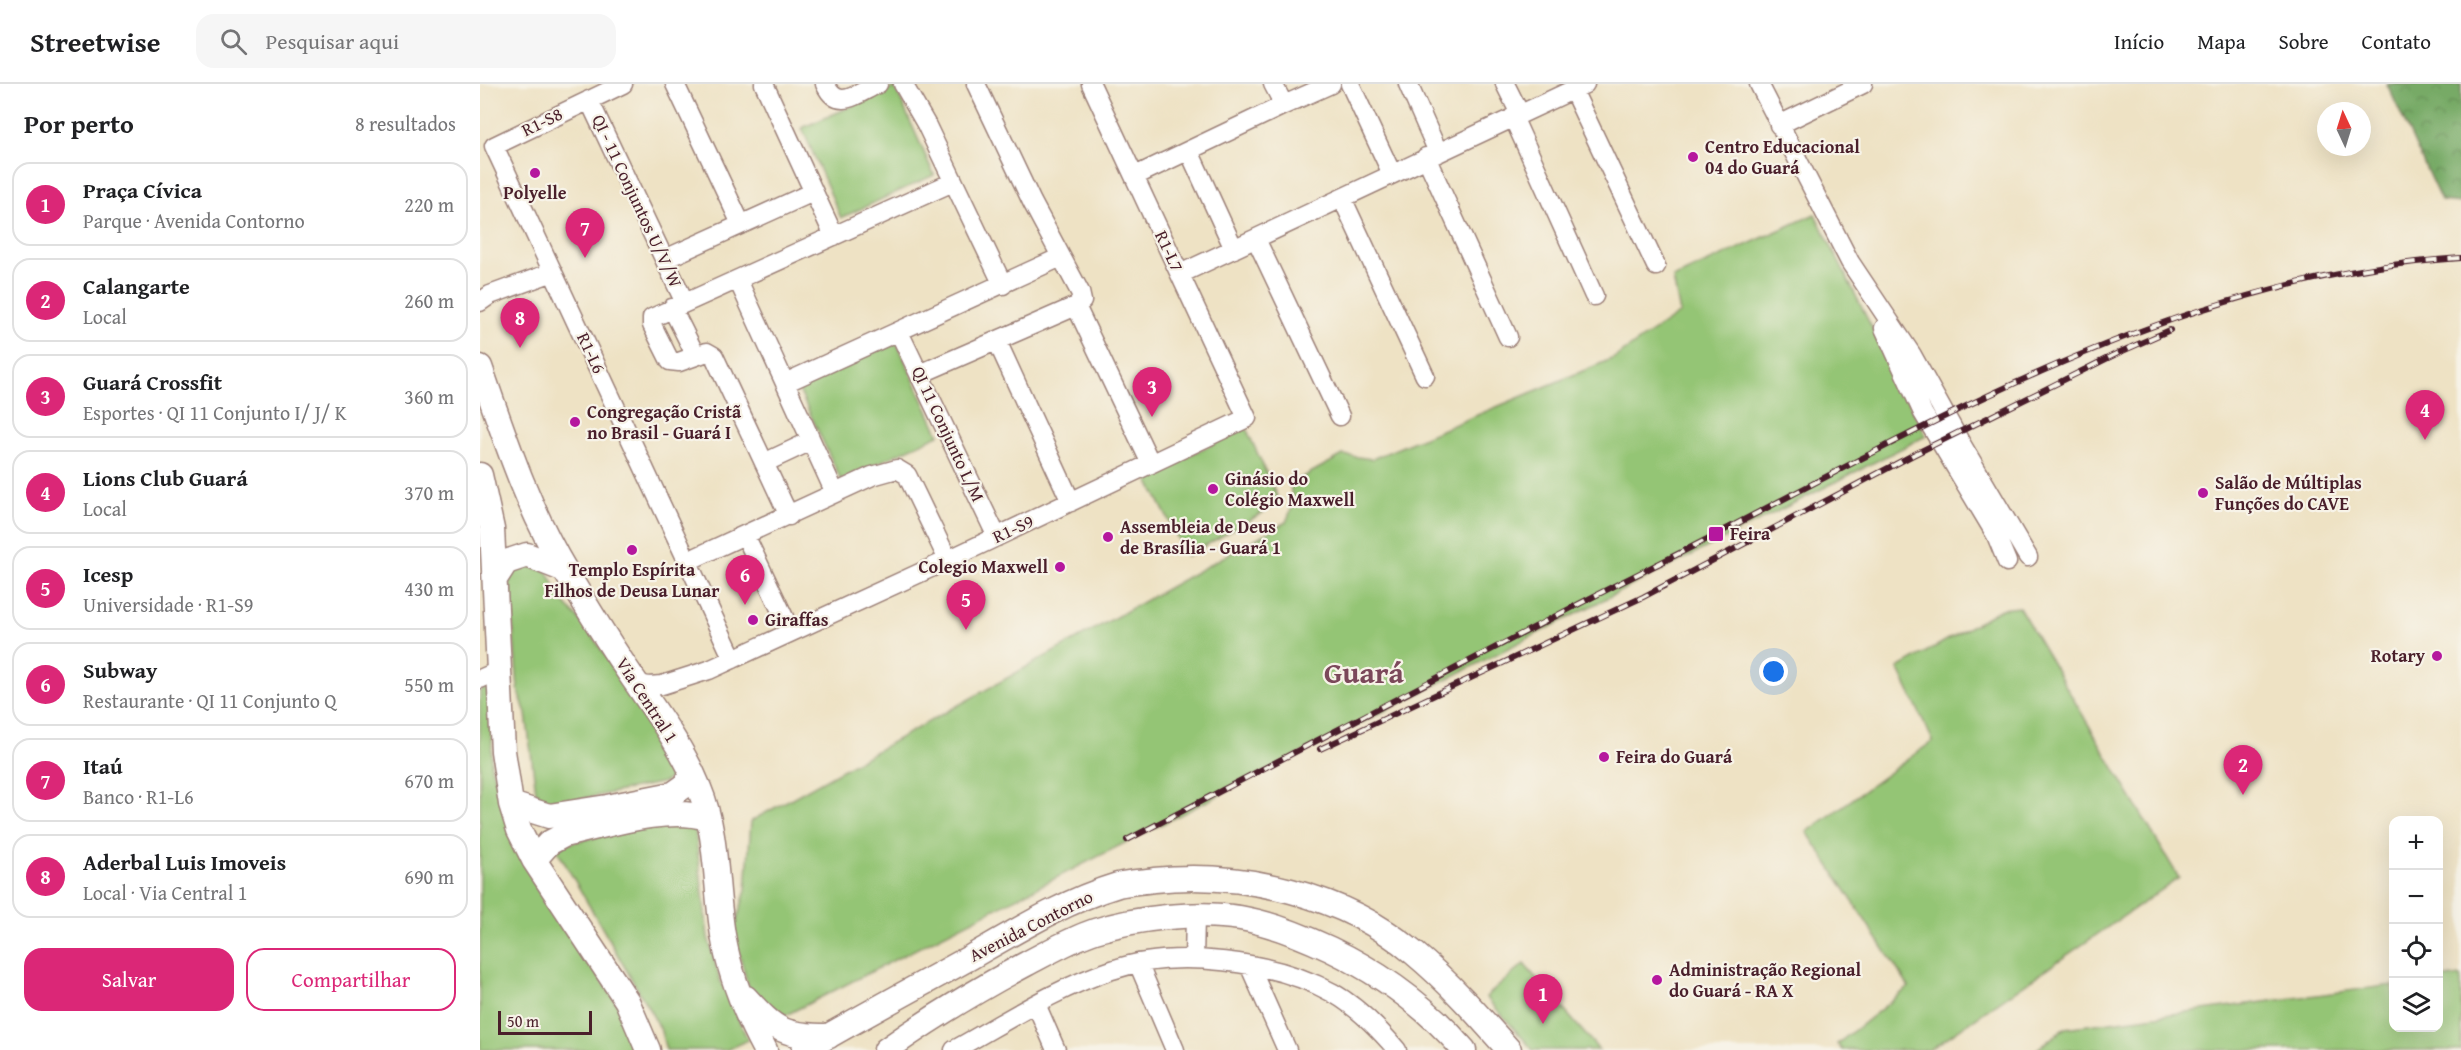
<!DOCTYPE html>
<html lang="pt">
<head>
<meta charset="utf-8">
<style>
	:root { --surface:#fff; --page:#f6f6f6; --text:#202124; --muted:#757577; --line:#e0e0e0; --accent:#db2777 }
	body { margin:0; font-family:"Gentium Book Plus",serif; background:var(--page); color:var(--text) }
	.controls { position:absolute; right:18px; bottom:18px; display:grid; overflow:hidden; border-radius:12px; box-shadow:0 6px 24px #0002 }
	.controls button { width:54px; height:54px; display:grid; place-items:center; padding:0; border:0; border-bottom:2px solid var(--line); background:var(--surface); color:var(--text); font:30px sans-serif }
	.compass { position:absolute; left:1837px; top:18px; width:54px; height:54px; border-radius:50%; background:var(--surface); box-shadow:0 6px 24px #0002; rotate:356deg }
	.scale { position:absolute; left:18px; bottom:15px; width:94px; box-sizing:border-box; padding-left:6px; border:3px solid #4a1f2b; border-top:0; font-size:16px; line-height:21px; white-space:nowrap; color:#4a1f2b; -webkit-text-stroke:4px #f7f3e8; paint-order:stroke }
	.you { position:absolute; left:1294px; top:588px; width:21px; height:21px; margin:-15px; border:4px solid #fff; border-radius:50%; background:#1a73e8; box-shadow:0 0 0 9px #1a73e833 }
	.badge { display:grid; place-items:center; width:39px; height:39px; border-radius:50%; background:var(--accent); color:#fff; font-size:20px; font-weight:700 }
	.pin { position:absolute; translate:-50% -50px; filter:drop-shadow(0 2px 3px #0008) }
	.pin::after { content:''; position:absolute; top:32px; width:21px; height:18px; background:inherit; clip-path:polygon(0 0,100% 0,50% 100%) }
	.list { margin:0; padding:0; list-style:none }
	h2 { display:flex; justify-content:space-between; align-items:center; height:78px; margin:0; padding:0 24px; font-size:26px }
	h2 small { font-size:20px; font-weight:400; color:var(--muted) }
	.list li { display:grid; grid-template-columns:39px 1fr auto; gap:18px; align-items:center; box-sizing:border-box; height:84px; margin:0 12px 12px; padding:0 12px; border:2px solid var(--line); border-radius:18px }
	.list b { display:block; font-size:22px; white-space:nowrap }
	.list p { margin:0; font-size:20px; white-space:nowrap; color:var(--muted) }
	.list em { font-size:20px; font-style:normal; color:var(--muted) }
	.actions { display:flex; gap:12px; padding:18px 24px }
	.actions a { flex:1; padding:14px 0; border:2px solid var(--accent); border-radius:18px; text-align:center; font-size:21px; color:var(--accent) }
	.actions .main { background:var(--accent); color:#fff }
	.icon { flex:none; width:33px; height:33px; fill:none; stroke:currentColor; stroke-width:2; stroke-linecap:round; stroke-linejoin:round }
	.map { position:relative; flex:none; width:1981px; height:966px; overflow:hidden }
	header { display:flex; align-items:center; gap:36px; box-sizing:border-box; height:84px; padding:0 30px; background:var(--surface); border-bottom:2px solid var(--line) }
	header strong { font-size:28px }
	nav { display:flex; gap:33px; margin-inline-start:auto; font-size:21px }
	.search { width:420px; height:54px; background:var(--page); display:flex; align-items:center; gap:15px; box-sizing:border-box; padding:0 21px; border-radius:18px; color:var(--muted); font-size:22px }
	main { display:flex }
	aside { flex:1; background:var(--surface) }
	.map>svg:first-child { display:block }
	.green { fill:#94c575; stroke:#6f7250; stroke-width:1.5 }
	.forest { fill:url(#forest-crowns); stroke:#606448; stroke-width:1.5 }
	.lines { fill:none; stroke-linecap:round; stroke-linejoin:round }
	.minor-casing { stroke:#9c8078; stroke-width:21 }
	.major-casing { stroke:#9c8078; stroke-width:27 }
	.minor { stroke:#fff; stroke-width:18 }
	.major { stroke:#fff; stroke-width:24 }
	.rail-casing { stroke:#4a1f2b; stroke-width:6 }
	.rail { stroke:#f7f3e8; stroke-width:4; stroke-dasharray:11; stroke-linecap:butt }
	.poi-dot { fill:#b5179e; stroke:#f7f3e8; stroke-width:2 }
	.labels { text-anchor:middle; stroke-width:4.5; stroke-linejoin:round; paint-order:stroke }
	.street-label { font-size:18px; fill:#4a1f2b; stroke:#f7f3e8 }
	.poi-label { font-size:18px; font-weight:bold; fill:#4a1f2b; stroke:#f7f3e8; text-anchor:start }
	.town-label { font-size:30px; font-weight:bold; fill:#7b485a; stroke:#f7f3e8 }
</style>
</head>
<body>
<header>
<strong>Streetwise</strong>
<div class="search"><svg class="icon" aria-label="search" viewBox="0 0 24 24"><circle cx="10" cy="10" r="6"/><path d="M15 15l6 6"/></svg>Pesquisar aqui</div>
<nav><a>Início</a><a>Mapa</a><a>Sobre</a><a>Contato</a></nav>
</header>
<main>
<aside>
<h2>Por perto<small>8 resultados</small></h2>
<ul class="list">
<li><span class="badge">1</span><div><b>Praça Cívica</b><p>Parque · Avenida Contorno</p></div><em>220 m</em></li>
<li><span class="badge">2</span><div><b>Calangarte</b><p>Local</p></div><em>260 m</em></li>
<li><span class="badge">3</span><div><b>Guará Crossfit</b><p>Esportes · QI 11 Conjunto I/ J/ K</p></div><em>360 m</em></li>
<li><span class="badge">4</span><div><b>Lions Club Guará</b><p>Local</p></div><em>370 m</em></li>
<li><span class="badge">5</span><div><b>Icesp</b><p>Universidade · R1-S9</p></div><em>430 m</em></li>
<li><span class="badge">6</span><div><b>Subway</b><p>Restaurante · QI 11 Conjunto Q</p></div><em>550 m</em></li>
<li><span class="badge">7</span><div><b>Itaú</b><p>Banco · R1-L6</p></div><em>670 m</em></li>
<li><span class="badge">8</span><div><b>Aderbal Luis Imoveis</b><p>Local · Via Central 1</p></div><em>690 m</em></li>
</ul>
<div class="actions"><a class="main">Salvar</a><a>Compartilhar</a></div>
</aside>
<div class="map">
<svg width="1981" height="966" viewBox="0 0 1981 966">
	<defs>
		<pattern id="forest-crowns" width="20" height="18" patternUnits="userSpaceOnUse" patternTransform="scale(1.5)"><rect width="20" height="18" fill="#7a6"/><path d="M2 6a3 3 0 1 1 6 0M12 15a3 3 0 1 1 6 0" fill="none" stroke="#648a54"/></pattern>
	</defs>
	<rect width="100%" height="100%" fill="#f7f3e8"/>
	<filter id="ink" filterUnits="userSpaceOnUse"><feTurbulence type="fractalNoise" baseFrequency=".0167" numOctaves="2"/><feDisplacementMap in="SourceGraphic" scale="12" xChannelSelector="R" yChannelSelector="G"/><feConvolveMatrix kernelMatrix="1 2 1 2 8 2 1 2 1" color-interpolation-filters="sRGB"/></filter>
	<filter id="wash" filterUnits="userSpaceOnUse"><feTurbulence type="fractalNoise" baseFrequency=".008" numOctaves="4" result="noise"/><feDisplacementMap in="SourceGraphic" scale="24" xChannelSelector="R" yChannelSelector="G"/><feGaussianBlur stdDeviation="1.35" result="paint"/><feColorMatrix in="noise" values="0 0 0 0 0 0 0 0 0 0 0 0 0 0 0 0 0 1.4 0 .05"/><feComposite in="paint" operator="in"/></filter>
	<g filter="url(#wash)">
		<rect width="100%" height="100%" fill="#eee2c4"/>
		<path class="green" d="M415 3 454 91 361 134 322 44Z
			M1335 130 1446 352 304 932 269 905 253 848 266 806 271 737 806 438 813 421 810 400 863 371 892 375 1134 274 1200 229 1193 194Z
			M416 257 459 351 361 396 317 302Z
			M766 344 800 419 707 472 666 392Z
			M37 479 67 487 83 517 109 547 194 674 197 687 185 698 72 721 56 708 46 630 38 605 29 489Z
			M1539 523 1699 794 1449 966H1362L1357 960 1429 903 1327 748 1453 657 1418 584 1521 525Z
			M14 600 11 684 60 804 155 947 158 966H0V606Z
			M199 735 215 745 228 853 240 896 268 956 246 966H186L180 944 77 766 85 760Z
			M1044 880 1119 966H1053L1006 913Z
			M1981 892V966H1556L1585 944 1913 901 1914 944H1958L1959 895Z"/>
		<path class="forest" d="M1907 0H1981V119L1961 117Z"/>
	</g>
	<g filter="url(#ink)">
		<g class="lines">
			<defs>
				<path id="minor" d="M143 0 14 62 253 575
					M195 0 261 140
					M284 0 354 152
					M345 0C358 28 376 10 398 0
					M423 0 446 40 523 201
					M870 0 912 90
					M928 0 958 68
					M1025 0 1040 30
					M1279 0 1370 178 1432 271 1482 361 1548 473
					M1093 6 1176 182
					M109 16 205 219
					M804 21 851 0
					M1033 33 1114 212
					M1299 41 1383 0
					M709 67 754 165
					M946 73 1028 253
					M655 92 804 21 793 0
					M862 114 945 292
					M776 155 860 332
					M185 175 333 108
					M700 190 1105 0
					M258 196 355 409
					M0 218 10 211 73 188
					M596 222 671 380
					M192 224 216 272
					M1404 244 1443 329 1516 451 1527 478
					M419 248 517 453
					M517 257 591 418
					M440 290 596 222 602 217 600 208 552 118 496 0
					M305 299 581 173
					M284 379 331 357
					M309 432 234 272 227 268 199 278 190 277 172 241V234L473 98
					M265 451 311 548
					M208 477 392 392 417 385 427 391 468 476
					M0 595 18 587
					M157 600 169 602 182 601 229 586 468 476 767 334 611 0
					M714 875 715 833
					M658 879 695 966
					M770 883 807 966
					M556 920 576 966
					M474 966C525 938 576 904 632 886 695 864 795 877 853 909 878 923 899 945 917 966"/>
				<path id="major" d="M0 283C25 354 47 423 86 488 105 520 125 553 146 584 172 623 201 660 219 704 238 749 235 803 243 851 250 893 265 929 285 966
					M0 391 12 445 23 667 31 720 39 746 54 776 147 917 168 966
					M15 495 26 478 47 471 85 486
					M31 720 69 732 127 723 193 710 206 701 212 688
					M54 776 69 759 84 751C125 742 188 721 227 734
					M266 914C296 947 304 952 349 952
					M324 966C379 934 435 904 491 873 538 846 585 817 638 801 649 798 662 798 674 796 763 787 864 810 934 869 969 898 999 932 1029 966
					M406 966C451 934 497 906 546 880 569 868 591 855 615 847 656 834 718 827 760 834 790 839 822 852 850 865 900 889 947 923 984 966"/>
			</defs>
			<use href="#minor" class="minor-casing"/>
			<use href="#major" class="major-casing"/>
			<use href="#minor" class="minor"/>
			<use href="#major" class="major"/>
			<defs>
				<path id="rail" d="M840 665 1163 513 1433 371 1638 269 1690 246
					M647 756C797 678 947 598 1097 521 1143 497 1189 475 1235 451 1469 329 1711 191 1981 174"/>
			</defs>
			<use href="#rail" class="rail-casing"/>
			<use href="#rail" class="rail"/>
		</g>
	</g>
	<g class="poi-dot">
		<circle cx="1213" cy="73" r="6"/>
		<circle cx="55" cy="89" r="6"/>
		<circle cx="95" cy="338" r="6"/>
		<circle cx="733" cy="405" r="6"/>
		<circle cx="1723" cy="409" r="6"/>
		<rect x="1228" y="442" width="16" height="16" rx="3"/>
		<circle cx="628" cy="453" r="6"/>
		<circle cx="152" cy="466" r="6"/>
		<circle cx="580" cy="483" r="6"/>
		<circle cx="273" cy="536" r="6"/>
		<circle cx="1957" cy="572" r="6"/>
		<circle cx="1124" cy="673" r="6"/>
		<circle cx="1177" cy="896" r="6"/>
	</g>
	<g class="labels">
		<g class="street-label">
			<text transform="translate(62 38) rotate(-26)" y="6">R1-S8</text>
			<text transform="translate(157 117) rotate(65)" y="6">QI - 11 Conjuntos U/V/W</text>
			<text transform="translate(689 167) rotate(65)" y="6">R1-L7</text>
			<text transform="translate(111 269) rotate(65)" y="6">R1-L6</text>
			<text transform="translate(468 350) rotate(65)" y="6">QI 11 Conjunto L/M</text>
			<text transform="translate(533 445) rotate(-25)" y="6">R1-S9</text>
			<text transform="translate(167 616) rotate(57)" y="6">Via Central 1</text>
			<text transform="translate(551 842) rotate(-27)" y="6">Avenida Contorno</text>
		</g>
		<g class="poi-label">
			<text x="1225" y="69">Centro Educacional<tspan x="1225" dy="21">04 do Guará</tspan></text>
			<text x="55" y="115" text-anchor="middle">Polyelle</text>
			<text x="107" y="334">Congregação Cristã<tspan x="107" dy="21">no Brasil - Guará I</tspan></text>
			<text x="745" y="401">Ginásio do<tspan x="745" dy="21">Colégio Maxwell</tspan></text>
			<text x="1735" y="405">Salão de Múltiplas<tspan x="1735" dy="21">Funções do CAVE</tspan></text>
			<text x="640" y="449">Assembleia de Deus<tspan x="640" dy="21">de Brasília - Guará 1</tspan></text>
			<text x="1250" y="456">Feira</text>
			<text x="568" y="489" text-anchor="end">Colegio Maxwell</text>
			<text x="152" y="492" text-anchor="middle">Templo Espírita<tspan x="152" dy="21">Filhos de Deusa Lunar</tspan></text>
			<text x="285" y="542">Giraffas</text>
			<text x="1945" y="578" text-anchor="end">Rotary</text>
			<text x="1136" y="679">Feira do Guará</text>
			<text x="1189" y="892">Administração Regional<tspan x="1189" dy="21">do Guará - RA X</tspan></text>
		</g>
		<g class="town-label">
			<text x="884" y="599">Guará</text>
		</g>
	</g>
</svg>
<div class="controls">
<button>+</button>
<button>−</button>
<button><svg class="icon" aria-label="locate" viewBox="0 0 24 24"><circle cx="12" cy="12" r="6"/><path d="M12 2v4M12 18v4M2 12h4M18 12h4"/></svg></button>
<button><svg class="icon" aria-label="layers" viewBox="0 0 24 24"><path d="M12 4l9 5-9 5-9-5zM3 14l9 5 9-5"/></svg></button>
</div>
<svg class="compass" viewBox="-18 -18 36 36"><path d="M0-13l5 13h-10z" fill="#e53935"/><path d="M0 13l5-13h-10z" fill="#757577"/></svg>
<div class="scale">50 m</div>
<div class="you"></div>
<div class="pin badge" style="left:1063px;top:940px">1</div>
<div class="pin badge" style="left:1763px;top:711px">2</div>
<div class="pin badge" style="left:672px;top:333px">3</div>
<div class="pin badge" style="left:1945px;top:356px">4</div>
<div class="pin badge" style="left:486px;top:546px">5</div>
<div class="pin badge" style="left:265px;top:521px">6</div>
<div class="pin badge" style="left:105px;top:174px">7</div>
<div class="pin badge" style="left:40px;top:264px">8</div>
</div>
</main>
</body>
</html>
